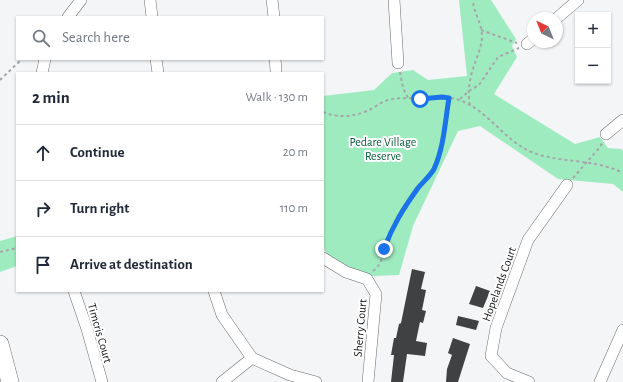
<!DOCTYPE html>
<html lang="en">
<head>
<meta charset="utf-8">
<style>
	:root { --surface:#fff; --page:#f6f6f7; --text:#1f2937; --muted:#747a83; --line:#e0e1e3 }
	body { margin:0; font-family:"Alegreya Sans",sans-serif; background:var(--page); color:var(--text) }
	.controls { position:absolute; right:12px; top:12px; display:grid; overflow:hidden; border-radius:0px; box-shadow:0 1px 3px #0004 }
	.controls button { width:36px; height:36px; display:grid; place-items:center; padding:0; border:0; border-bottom:1px solid var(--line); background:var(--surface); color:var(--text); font:20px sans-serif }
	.compass { position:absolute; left:527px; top:12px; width:36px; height:36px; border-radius:50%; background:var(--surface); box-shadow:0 1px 3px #0004; rotate:317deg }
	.stop { position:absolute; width:12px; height:12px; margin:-9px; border:3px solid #1a73e8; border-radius:50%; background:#fff }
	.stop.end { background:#1a73e8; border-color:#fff; box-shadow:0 1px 4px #0008 }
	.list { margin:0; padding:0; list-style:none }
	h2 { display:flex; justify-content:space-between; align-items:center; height:52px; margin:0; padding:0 16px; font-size:17px }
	h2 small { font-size:13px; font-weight:400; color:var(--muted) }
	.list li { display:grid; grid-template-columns:26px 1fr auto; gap:12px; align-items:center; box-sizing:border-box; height:56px; padding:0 16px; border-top:1px solid var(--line) }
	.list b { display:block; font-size:15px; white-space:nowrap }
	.list em { font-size:13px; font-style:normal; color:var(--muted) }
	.icon { flex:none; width:22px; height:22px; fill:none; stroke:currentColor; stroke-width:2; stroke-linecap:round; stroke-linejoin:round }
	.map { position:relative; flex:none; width:623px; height:382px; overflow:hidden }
	.search { position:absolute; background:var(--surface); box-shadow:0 1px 3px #0004; left:16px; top:16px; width:308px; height:44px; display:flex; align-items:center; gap:10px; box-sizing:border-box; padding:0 14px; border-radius:0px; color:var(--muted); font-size:15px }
	.panel { position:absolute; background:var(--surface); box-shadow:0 1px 3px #0004; left:16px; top:72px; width:308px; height:220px; border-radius:0px }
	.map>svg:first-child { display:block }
	.green { fill:#9febc0 }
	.building { fill:#3f4143 }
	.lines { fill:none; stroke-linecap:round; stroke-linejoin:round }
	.minor-casing { stroke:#6b6d6f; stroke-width:12 }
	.primary-casing { stroke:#6b6d6f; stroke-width:18 }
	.path { stroke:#a5a6a8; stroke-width:2; stroke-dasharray:3 3; stroke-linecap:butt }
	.minor { stroke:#fff; stroke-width:11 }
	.primary { stroke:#fff; stroke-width:17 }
	.route { stroke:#1a73e8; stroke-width:5 }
	.labels { text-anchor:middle; stroke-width:4; stroke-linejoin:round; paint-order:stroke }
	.park-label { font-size:12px; fill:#065b38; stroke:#fff }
	.street-label { font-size:12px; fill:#131314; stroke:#fff }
</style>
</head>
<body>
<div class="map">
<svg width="623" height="382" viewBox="0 0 623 382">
	<rect width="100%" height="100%" fill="#f3f5f7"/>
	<path class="green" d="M459 0H491L516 39 512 46 517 57 494 94 575 144 600 137 608 148 621 149 623 151V192L613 184 558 179 480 126 458 131 413 226 399 275 372 276 345 268 327 255 323 246V96L374 90 392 73 413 70 428 80 467 76Z
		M17 236V266L0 272V241Z"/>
	<path class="building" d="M412 269 425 272 421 289 426 290 422 310 426 311 423 323 420 322 416 341 427 343 425 356 407 354 403 382H391L394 355H391L394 338H396L399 324 401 323Z
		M476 286 490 291 483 308 469 304Z
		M458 316 479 321 476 330 456 325Z
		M453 338 470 344 458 382H446L447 369 452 355 448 353Z"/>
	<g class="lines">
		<defs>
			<path id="minor" d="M150 0 152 17
				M272 0 274 17
				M394 0 398 63
				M68 17 81 0
				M557 18 578 0
				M527 44 533 39
				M156 59 158 73
				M275 59 276 70
				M42 73 45 59
				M606 134 623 120
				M323 258 346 272 367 279 376 294 368 382
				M74 291 87 329 102 382
				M214 291 222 315 252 358 290 375 316 382
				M222 382 252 358
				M529 382 507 373 491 356 496 328 528 240 567 185
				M600 382 623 330"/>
			<path id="primary" d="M0 344 10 382"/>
		</defs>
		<use href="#minor" class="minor-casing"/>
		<use href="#primary" class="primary-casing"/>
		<path class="path" d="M481 30 517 43
			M400 72 403 88 408 98
			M0 80 22 59
			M460 99 469 91 479 85 498 57 519 48
			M470 105C467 92 470 76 475 63 478 54 482 45 482 36 482 23 473 12 473 0
			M323 112C338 118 352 117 367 111 374 108 381 102 388 100 401 97 409 99 422 98 429 98 436 97 443 97 482 99 498 136 529 151 559 164 594 158 623 173
			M573 178 600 147 602 143
			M0 252 17 248
			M373 271C385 263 385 242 391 230 398 212 411 196 423 181 426 177 431 174 433 170 445 148 445 122 449 98"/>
		<use href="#minor" class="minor"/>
		<use href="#primary" class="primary"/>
	</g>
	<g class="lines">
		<path class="route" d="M384 249C393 225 403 209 418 188 423 182 430 176 434 169 444 147 445 122 449 98L442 97 420 99"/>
	</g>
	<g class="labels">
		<g class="park-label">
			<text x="383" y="146">Pedare Village<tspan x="383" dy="14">Reserve</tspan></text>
		</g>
		<g class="street-label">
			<text transform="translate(499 284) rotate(-70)" y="4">Hopelands Court</text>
			<text transform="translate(360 328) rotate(-85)" y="4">Sherry Court</text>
			<text transform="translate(100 333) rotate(74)" y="4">Timcris Court</text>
		</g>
	</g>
</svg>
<div class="controls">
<button>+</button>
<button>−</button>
</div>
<svg class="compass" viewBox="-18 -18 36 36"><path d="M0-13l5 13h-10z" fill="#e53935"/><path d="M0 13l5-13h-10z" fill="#747a83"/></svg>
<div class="stop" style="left:420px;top:99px"></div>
<div class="stop end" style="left:384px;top:249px"></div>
<div class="search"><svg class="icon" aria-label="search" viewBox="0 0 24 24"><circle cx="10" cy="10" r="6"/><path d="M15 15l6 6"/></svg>Search here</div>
<section class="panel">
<h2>2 min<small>Walk · 130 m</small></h2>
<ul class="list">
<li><svg class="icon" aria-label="ahead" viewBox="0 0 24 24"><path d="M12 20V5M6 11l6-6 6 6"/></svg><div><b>Continue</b></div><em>20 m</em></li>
<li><svg class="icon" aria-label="right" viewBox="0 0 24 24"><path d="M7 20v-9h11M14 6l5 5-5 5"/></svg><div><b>Turn right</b></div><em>110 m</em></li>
<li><svg class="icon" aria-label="arrive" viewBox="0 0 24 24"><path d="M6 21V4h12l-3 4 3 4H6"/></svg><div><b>Arrive at destination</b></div></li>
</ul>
</section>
</div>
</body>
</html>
